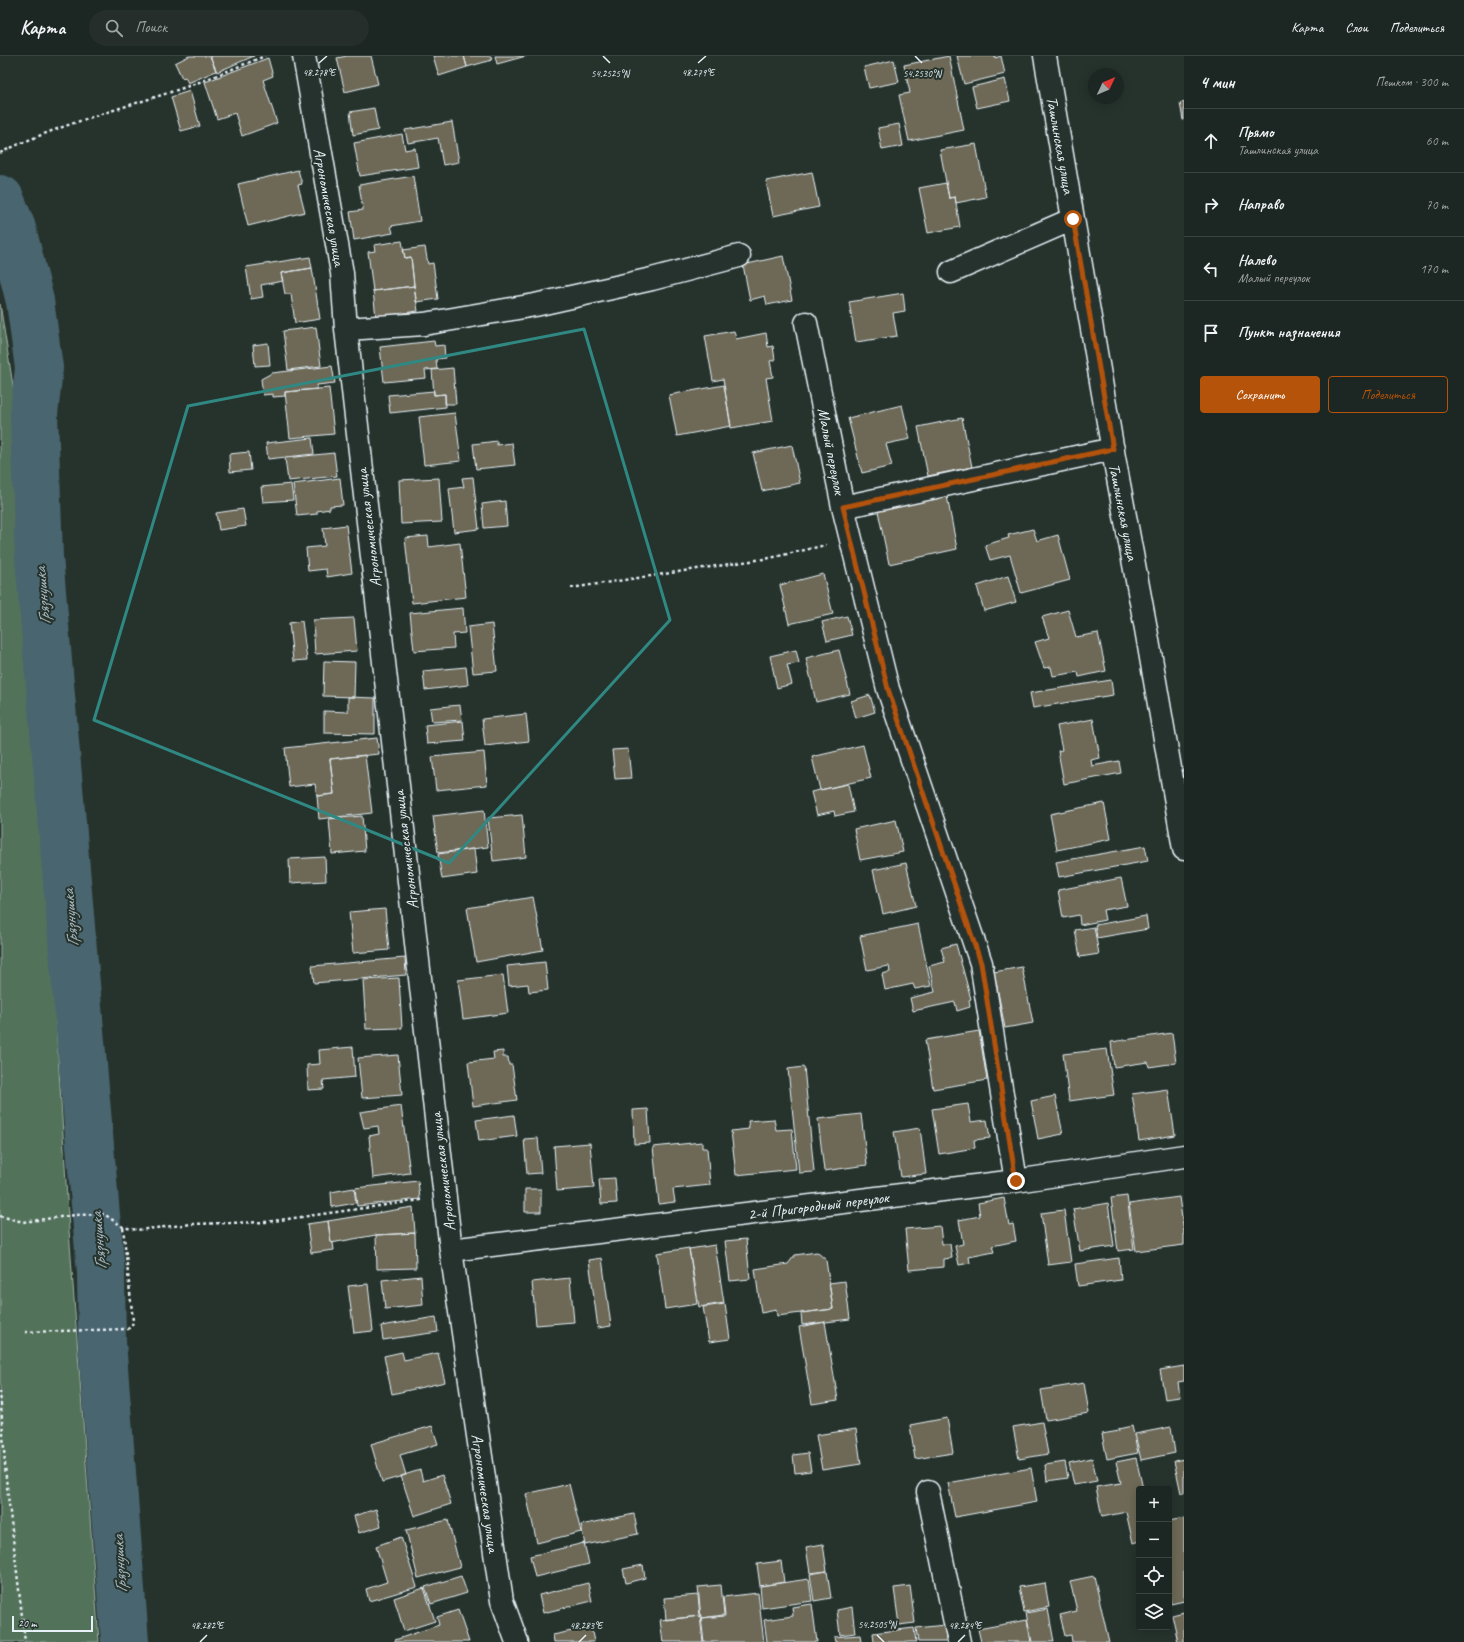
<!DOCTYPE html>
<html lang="ru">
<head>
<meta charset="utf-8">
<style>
	:root { --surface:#1c2622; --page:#252e2a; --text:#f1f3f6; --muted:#a0a5a5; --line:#3a4340; --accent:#b45309 }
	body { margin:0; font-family:Caveat,sans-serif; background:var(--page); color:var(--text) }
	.controls { position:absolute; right:12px; bottom:12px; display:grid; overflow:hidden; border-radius:4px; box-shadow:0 2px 10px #0003 }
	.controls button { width:36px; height:36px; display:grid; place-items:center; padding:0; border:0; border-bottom:1px solid var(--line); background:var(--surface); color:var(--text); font:20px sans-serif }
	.compass { position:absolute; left:1088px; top:12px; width:36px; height:36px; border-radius:50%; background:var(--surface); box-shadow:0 2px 10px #0003; rotate:46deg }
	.scale { position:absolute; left:12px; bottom:10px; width:81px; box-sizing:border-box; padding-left:4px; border:2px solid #e8f1f8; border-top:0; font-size:11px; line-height:14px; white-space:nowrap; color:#e8f1f8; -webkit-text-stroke:3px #26332d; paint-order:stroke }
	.stop { position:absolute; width:12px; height:12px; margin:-9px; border:3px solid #b45309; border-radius:50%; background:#fff }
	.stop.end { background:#b45309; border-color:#fff; box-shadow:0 1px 4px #0008 }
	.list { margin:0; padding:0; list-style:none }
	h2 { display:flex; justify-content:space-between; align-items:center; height:52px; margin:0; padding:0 16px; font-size:17px }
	h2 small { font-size:13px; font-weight:400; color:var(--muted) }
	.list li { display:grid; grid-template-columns:26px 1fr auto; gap:12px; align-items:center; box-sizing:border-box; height:64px; padding:0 16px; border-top:1px solid var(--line) }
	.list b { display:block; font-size:15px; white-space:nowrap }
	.list p { margin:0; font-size:13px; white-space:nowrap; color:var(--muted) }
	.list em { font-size:13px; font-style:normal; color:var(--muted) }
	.actions { display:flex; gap:8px; padding:12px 16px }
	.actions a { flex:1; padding:9px 0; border:1px solid var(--accent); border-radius:4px; text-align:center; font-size:14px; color:var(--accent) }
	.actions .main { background:var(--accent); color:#fff }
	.icon { flex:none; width:22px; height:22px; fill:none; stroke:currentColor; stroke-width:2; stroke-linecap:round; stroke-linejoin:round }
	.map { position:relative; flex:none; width:1184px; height:1586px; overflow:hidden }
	header { display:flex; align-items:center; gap:24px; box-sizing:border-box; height:56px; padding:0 20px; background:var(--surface); border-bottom:1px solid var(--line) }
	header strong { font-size:19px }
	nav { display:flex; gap:22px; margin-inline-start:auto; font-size:14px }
	.search { width:280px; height:36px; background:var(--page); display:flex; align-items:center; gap:10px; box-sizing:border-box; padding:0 14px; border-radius:22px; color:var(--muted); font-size:15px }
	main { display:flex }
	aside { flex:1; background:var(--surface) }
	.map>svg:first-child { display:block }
	.green { fill:#53725a; stroke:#9eb2a9 }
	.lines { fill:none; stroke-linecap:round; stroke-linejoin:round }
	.river { stroke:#49656f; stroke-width:48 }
	.building { fill:#6d6956; stroke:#e8f1f8 }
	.minor-casing { stroke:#e8f1f8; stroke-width:25 }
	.path { stroke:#e8f1f8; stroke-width:2.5; stroke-dasharray:3 3; stroke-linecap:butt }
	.minor { stroke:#26332d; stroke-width:22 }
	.route { stroke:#b45309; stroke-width:5 }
	.marked { fill:none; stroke:#308883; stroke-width:3; stroke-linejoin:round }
	.ticks { fill:none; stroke:#e8f1f8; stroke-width:1.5 }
	.labels { text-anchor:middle; stroke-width:4; stroke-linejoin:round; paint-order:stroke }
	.street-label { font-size:16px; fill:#e8f1f8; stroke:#26332d }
	.water-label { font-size:17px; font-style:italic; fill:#a8b9c1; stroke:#26332d }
	.ticks-label { font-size:10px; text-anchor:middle; fill:#e8f1f8; stroke:#26332d; stroke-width:4; stroke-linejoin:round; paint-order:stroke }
</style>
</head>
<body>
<header>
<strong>Карта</strong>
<div class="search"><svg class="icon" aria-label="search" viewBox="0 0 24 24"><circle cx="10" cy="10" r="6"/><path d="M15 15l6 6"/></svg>Поиск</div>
<nav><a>Карта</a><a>Слои</a><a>Поделиться</a></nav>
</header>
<main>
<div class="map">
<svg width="1184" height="1586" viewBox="0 0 1184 1586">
	<rect width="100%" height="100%" fill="#26332d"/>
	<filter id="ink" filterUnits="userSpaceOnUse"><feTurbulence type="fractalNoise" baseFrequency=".025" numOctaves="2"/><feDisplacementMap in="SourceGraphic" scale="8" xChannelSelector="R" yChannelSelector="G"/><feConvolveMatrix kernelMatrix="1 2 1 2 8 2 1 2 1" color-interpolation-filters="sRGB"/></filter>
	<g filter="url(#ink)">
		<path class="green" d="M0 248 18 361 69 1174 99 1586H0Z"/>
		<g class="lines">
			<path class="river" d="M0 143 12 173 30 245 39 312 34 358 39 501 101 1217 102 1286 125 1586"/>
		</g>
		<path class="building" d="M189 0H210L216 15 188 27 185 21 182 22 175 7Z
			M210 0H254L217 16Z
			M347 0H371L378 28 345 36 337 2Z
			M433 0H464L467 11 439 20Z
			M464 0H491L492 4 467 11Z
			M495 0H526L497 8Z
			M949 0 964 74 909 85 899 39 910 37 904 9Z
			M957 0H995V2L1001 0 1005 18 964 28Z
			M268 2 273 20 263 24 277 67 242 80 235 57 217 63 205 26Z
			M894 4 899 26 869 32 864 11Z
			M1005 23 1010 45 977 52 972 31Z
			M190 35 200 70 181 75 171 41Z
			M1184 46V64H1183L1180 47Z
			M374 52 378 74 353 79 350 56Z
			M452 66 459 106 443 109 438 82 408 87 405 74Z
			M899 68 903 90 882 94 878 72Z
			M402 78 405 94 415 92 418 111 360 120 354 87Z
			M976 88 986 141 956 147 955 141 949 142 940 94Z
			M298 114 302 128 298 129 305 156 248 170 238 128Z
			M812 116 819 151 773 160 766 125Z
			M413 120 420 165 391 170 393 177 354 184 350 156 363 154 359 129Z
			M946 127 949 142 955 141 960 171 928 177 919 132Z
			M402 185 405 202 411 201 414 230 373 235 368 196 375 195 374 189Z
			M425 191 428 208 433 207 438 243 416 246 411 201 405 202 403 194Z
			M783 200 792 244 767 249 765 240 750 244 743 209Z
			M310 201 312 212 281 217 283 225 261 229 263 241 251 243 246 211Z
			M312 212 320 263 295 267 291 238H285L281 217Z
			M414 230 418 255 376 261 373 235Z
			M903 237 905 255 893 257 897 280 856 286 849 246Z
			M316 271 321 310 288 314 283 275Z
			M734 275 736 283 766 277 768 291 773 290 775 304 770 305 773 321 766 322 773 365 731 372 723 323 713 325 705 280Z
			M434 285 435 290 444 289 445 302 436 303 437 313 425 314 426 322 384 326 380 291Z
			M268 287 270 309 255 310 253 289Z
			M332 310 335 327 317 329V333L285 336V340L273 341V338L263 339 261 323 272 317Z
			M453 312 456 348H445V338L434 339 432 314Z
			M724 329 731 370 677 380 669 339Z
			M329 332 334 378 290 382 285 336Z
			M434 335V339L445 338 446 351 390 357 388 339Z
			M902 349 910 383 886 388 892 410 862 417 848 362Z
			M455 357 461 405 424 409 419 361Z
			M962 362 972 411 928 420 918 371Z
			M312 382 314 398 268 403 266 387Z
			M497 385V389L512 387 515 409 476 413 473 388Z
			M792 389 800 427 762 435 753 397Z
			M249 396 251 414 230 416 229 398Z
			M334 397 337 420 288 425 285 402Z
			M473 421 479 473 454 476 449 433 464 431 462 422Z
			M340 422 343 449 330 450V453L317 455V458L297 460 293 428Z
			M439 422 442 466 401 468 399 424Z
			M291 428 293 444 263 446 261 431Z
			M947 440 957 493 889 508 878 455Z
			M505 445 507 470 484 472 482 448Z
			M243 453 246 470 219 474 216 457Z
			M346 469 352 517 327 521 326 513 308 515 306 492 325 490 323 472Z
			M1033 473 1037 485 1058 479 1070 524 1021 537 1010 499 990 504 985 489 1009 482 1008 479Z
			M428 480 429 491 460 487 466 541 412 547 405 482Z
			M823 518 833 558 789 568 780 529Z
			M1008 520 1016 546 984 555 977 530Z
			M463 552 465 577 453 578 454 592 414 595 410 557Z
			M1068 554 1076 581 1098 577 1106 615 1079 621 1078 616 1053 620 1051 611 1044 612 1035 586 1049 582 1042 561Z
			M847 560 852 579 827 585 822 566Z
			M354 562 357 595 315 598 313 564Z
			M302 565 307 604 293 605 289 567Z
			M492 568 497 615 473 617 468 571Z
			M796 594 799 607 787 609 792 628 777 632 770 600Z
			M839 594 850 638 816 646 806 602Z
			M324 605 355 606 354 641 323 640Z
			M466 611 468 629 425 634 423 615Z
			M1111 624 1113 639 1033 652 1030 637Z
			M870 639 875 656 856 662 851 645Z
			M348 641 375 642V678L324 677V655L348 656Z
			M460 649 462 664 432 666 430 652Z
			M526 658 529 685 485 690 482 663Z
			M1093 663 1100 702 1091 704 1092 710 1119 705 1121 717 1064 728 1058 695 1062 694 1057 670Z
			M463 665 465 685 427 688 425 669Z
			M377 682 379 698 330 703 334 738 317 740 315 728 289 731 285 692Z
			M863 689 871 722 820 734 812 701Z
			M628 693 631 722 615 723 612 694Z
			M484 696 487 729 436 734 432 701Z
			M365 699 372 757 319 763 317 740 334 738 330 703Z
			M848 728 854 756 835 760 834 755 817 759 811 736Z
			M1104 747 1111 783 1057 794 1050 758Z
			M484 754 488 791 438 797 433 760Z
			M522 759 526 801 493 805 488 762Z
			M362 760 365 795 332 798 329 763Z
			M896 764 903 796 860 804 854 773Z
			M1145 790 1148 805 1059 821 1056 806Z
			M474 793 477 818 442 823 438 798Z
			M325 801 326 825 290 827 289 803Z
			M906 807 916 850 883 858 873 814Z
			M1121 822 1127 850 1103 854 1105 864 1080 869 1079 859 1063 862 1058 834Z
			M533 841 543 894 476 906 467 852Z
			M385 853 389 894 353 897 349 856Z
			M1146 860 1148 873 1097 882 1095 869Z
			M918 868 931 930 915 933 913 928 885 934 882 918 890 916 889 910 867 914 860 880Z
			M1094 871 1099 898 1080 901 1075 874Z
			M956 888 971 943 969 944 970 951 957 955 955 946 913 955 910 942 935 936 929 910 945 906 941 892Z
			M405 902 406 919 314 927 312 910Z
			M545 906 548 934 529 936 528 928 509 930 507 910Z
			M1022 911 1033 967 1005 972 994 916Z
			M503 919 508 957 463 963 458 924Z
			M399 922 402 972 366 973 363 924Z
			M979 975 987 1024 933 1033 925 984Z
			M1172 977 1176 1007 1149 1011 1148 1006 1114 1011 1111 986Z
			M353 991 355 1021 323 1024 324 1033 308 1034 307 1009 320 1008 319 994Z
			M1107 993 1114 1039 1069 1045 1063 998Z
			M503 995V1001H508L509 1009H512L517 1044 473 1050 468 1006 494 1003 493 996Z
			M398 999 402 1039 362 1042 358 1002Z
			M804 1011 814 1116 799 1117 788 1013Z
			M1168 1033 1175 1079 1139 1085 1132 1038Z
			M1055 1040 1063 1078 1038 1083 1031 1045Z
			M968 1048 971 1066 987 1064 990 1082 974 1084 975 1092 939 1098 932 1053Z
			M401 1050 410 1117 373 1122 369 1080 379 1078 378 1070 364 1072 360 1056Z
			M648 1053 650 1087 634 1088 633 1054Z
			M861 1058 867 1109 824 1115 818 1063Z
			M514 1059 517 1080 479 1085 476 1064Z
			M774 1063 776 1074 792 1073 796 1113 736 1119 731 1075 749 1073 748 1065Z
			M920 1072 926 1118 901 1121 894 1076Z
			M538 1082 541 1117 527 1118 524 1083Z
			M702 1086V1092H707L710 1129 673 1133 675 1146 659 1148 653 1091Z
			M590 1087 594 1132 557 1135 554 1090Z
			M615 1122 617 1147 601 1148 599 1123Z
			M418 1125 420 1143 357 1150 355 1132Z
			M354 1132 356 1147 332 1151 331 1136Z
			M525 1133H541V1156H525Z
			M1127 1140 1134 1193 1118 1195 1111 1142Z
			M1179 1141 1184 1176V1189L1136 1195 1129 1148Z
			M1004 1142 1009 1169 1013 1168 1016 1185 992 1190 994 1196 969 1201 970 1207 959 1209 955 1190 963 1188 959 1164 980 1160 978 1147Z
			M1108 1147 1114 1190 1080 1195 1073 1153Z
			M413 1151 415 1177 376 1179 331 1187 328 1165Z
			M1064 1154 1071 1206 1048 1209 1041 1157Z
			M328 1165 331 1187H333L334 1194 311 1197 307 1168Z
			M940 1170 942 1188H950L952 1202 944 1203V1211L909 1214 905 1173Z
			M415 1177 416 1212 377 1213 376 1179Z
			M746 1183 750 1223 730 1225 725 1185Z
			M715 1189 724 1247 699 1251 689 1193Z
			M689 1192 697 1248 665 1253 657 1197Z
			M817 1196 826 1204 833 1253 777 1260 776 1254 761 1257 755 1213 788 1208 795 1199Z
			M602 1202 611 1270 598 1272 589 1204Z
			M1119 1202 1121 1224 1078 1230 1075 1208Z
			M421 1220 423 1249 385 1253 382 1224Z
			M570 1222 574 1266 536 1269 532 1226Z
			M845 1225 850 1263 802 1269 801 1257 833 1253 829 1227Z
			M368 1228 373 1275 354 1277 348 1230Z
			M725 1248 730 1283 709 1286 703 1251Z
			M436 1261 438 1276 383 1284 381 1270Z
			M825 1266 838 1344 812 1348 799 1271Z
			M402 1296 404 1304 438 1297 445 1326 392 1338 384 1300Z
			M1184 1310V1325L1178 1326 1180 1341 1165 1343 1160 1314Z
			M1084 1327 1089 1357 1046 1364 1041 1334Z
			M947 1362 953 1397 915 1403 910 1369Z
			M1042 1366 1048 1398 1019 1403 1013 1371Z
			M432 1370 438 1388 400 1399 406 1419 382 1426 371 1388Z
			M1132 1370 1138 1397 1107 1403 1102 1378 1119 1375 1118 1373Z
			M1171 1371 1175 1397 1141 1404 1135 1378Z
			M856 1373 861 1408 822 1414 816 1379Z
			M808 1397 811 1415 795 1417 793 1399Z
			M1092 1402 1097 1425 1074 1429 1069 1407Z
			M1136 1402 1143 1433H1139V1485L1133 1487 1126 1456 1102 1461 1096 1431 1121 1427 1116 1406Z
			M1184 1403V1437H1181L1174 1405Z
			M1065 1406 1068 1422 1047 1425 1045 1409Z
			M1031 1412 1037 1446 955 1461 948 1427Z
			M420 1414 423 1425 442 1419 451 1448 414 1460 401 1420Z
			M569 1428 581 1476 537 1487 526 1438Z
			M376 1453 381 1470 359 1477 354 1460Z
			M634 1458 638 1478 585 1489 581 1469Z
			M1184 1462V1545L1171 1548 1169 1537V1465Z
			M448 1464 460 1511 418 1522 406 1474Z
			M401 1481 417 1531 369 1545 366 1533 387 1526 376 1490Z
			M584 1487 589 1508 535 1521 530 1500Z
			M823 1488 827 1515 810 1517 806 1491Z
			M781 1505 784 1526 760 1530 757 1508Z
			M643 1509 645 1522 626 1527 623 1513Z
			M827 1515 831 1542 814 1545 810 1518Z
			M461 1520 467 1537 431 1548 425 1531Z
			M1094 1520 1109 1586H1072L1071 1579 1065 1580 1060 1559 1077 1555 1070 1525Z
			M809 1523 812 1545 762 1552 760 1530Z
			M588 1527 592 1545 543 1557 539 1539Z
			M1045 1527 1049 1551 1024 1556 1019 1531Z
			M721 1529 724 1559 701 1562 698 1531Z
			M910 1530 915 1567 899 1569 894 1532Z
			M424 1532 435 1565 404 1575 394 1542Z
			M758 1537 764 1586H704L701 1562 725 1560 723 1541Z
			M698 1539 700 1560 666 1564 664 1542Z
			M812 1548 817 1586H767L764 1564 793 1560 792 1551Z
			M852 1551 855 1577 840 1579 837 1554Z
			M1048 1553 1054 1586H1032L1026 1557Z
			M458 1554 469 1586H395V1584L439 1569 437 1561Z
			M1184 1556V1586H1178L1172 1559Z
			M700 1560 703 1586H663L660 1564Z
			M1027 1564 1031 1586H981L978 1573Z
			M945 1569 946 1586H918L916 1572Z
			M591 1571 594 1586H554L553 1579Z
			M914 1572 916 1586H874L873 1577Z
			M860 1579 861 1586H835L834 1581Z"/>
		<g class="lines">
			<defs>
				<path id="minor" d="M304 0 342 217 346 273 451 1194 502 1545 517 1586
					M1045 0 1114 401 1146 573 1184 793
					M951 216 1073 163
					M806 267 843 451 888 633 981 907 1016 1125
					M346 273 424 268 535 249 652 223 739 200
					M843 451 1113 393
					M451 1194 1016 1125 1184 1100
					M928 1436 959 1586"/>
			</defs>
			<use href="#minor" class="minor-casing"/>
			<path class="path" d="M0 97C57 69 120 53 180 33 209 23 237 11 265 0
				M571 532 770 502 826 489
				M0 1160 23 1166 75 1159 104 1158 123 1171 137 1174 192 1168 266 1166 421 1144
				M25 1276 128 1273 132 1269 133 1265 123 1171
				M0 1335 6 1422 25 1586"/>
			<use href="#minor" class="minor"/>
		</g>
	</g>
	<g class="lines" filter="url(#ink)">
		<path class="route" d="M1016 1125 981 907 888 633 843 451 1113 393 1073 163"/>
	</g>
	<path class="marked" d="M584 273 670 564 449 807 94 664 188 350Z"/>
	<path class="ticks" d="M603 0 610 7M915 0 922 7M319 7 327 0M698 7 706 0M877 1579 884 1586M200 1586 207 1579M579 1586 586 1579M958 1586 965 1579"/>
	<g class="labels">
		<g class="street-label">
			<text transform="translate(1061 89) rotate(80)" y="6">Ташлинская улица</text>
			<text transform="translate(330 151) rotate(80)" y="6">Агрономическая улица</text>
			<text transform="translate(832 395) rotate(79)" y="6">Малый переулок</text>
			<text transform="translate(1124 456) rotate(79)" y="6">Ташлинская улица</text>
			<text transform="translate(368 472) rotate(-97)" y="6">Агрономическая улица</text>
			<text transform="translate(405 794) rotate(-97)" y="6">Агрономическая улица</text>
			<text transform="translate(442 1116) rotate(-97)" y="6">Агрономическая улица</text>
			<text transform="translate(818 1149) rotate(-7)" y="6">2-й Пригородный переулок</text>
			<text transform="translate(486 1437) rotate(82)" y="6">Агрономическая улица</text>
		</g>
		<g class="water-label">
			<text transform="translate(42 540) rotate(-95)" y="6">Грязнушка</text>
			<text transform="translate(70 862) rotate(-95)" y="6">Грязнушка</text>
			<text transform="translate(98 1185) rotate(-95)" y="6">Грязнушка</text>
			<text transform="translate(119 1508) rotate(-94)" y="6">Грязнушка</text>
		</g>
	</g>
	<g class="ticks-label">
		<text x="319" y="20">48.278°E</text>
		<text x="698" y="20">48.279°E</text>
		<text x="610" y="21">54.2525°N</text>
		<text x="922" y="21">54.2530°N</text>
		<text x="877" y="1572">54.2505°N</text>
		<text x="207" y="1573">48.282°E</text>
		<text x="586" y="1573">48.283°E</text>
		<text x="965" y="1573">48.284°E</text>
	</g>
</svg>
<div class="controls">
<button>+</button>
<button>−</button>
<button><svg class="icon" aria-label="locate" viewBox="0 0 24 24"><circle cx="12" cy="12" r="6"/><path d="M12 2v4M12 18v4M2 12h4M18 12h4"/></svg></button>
<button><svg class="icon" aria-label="layers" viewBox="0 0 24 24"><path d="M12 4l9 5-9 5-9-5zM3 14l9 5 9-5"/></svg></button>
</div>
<svg class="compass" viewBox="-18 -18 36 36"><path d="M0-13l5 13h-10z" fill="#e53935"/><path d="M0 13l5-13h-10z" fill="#a0a5a5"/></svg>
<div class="scale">20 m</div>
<div class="stop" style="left:1073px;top:163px"></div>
<div class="stop end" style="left:1016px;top:1125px"></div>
</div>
<aside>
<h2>4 мин<small>Пешком · 300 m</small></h2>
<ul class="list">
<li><svg class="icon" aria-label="ahead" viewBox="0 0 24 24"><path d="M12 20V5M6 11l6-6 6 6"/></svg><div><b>Прямо</b><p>Ташлинская улица</p></div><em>60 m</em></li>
<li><svg class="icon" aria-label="right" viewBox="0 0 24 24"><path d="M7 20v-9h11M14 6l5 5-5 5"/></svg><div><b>Направо</b></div><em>70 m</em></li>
<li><svg class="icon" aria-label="left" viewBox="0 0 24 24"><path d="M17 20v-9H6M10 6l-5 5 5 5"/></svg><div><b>Налево</b><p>Малый переулок</p></div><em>170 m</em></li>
<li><svg class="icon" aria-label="arrive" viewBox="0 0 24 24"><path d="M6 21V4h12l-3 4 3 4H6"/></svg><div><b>Пункт назначения</b></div></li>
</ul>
<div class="actions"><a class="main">Сохранить</a><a>Поделиться</a></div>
</aside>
</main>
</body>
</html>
